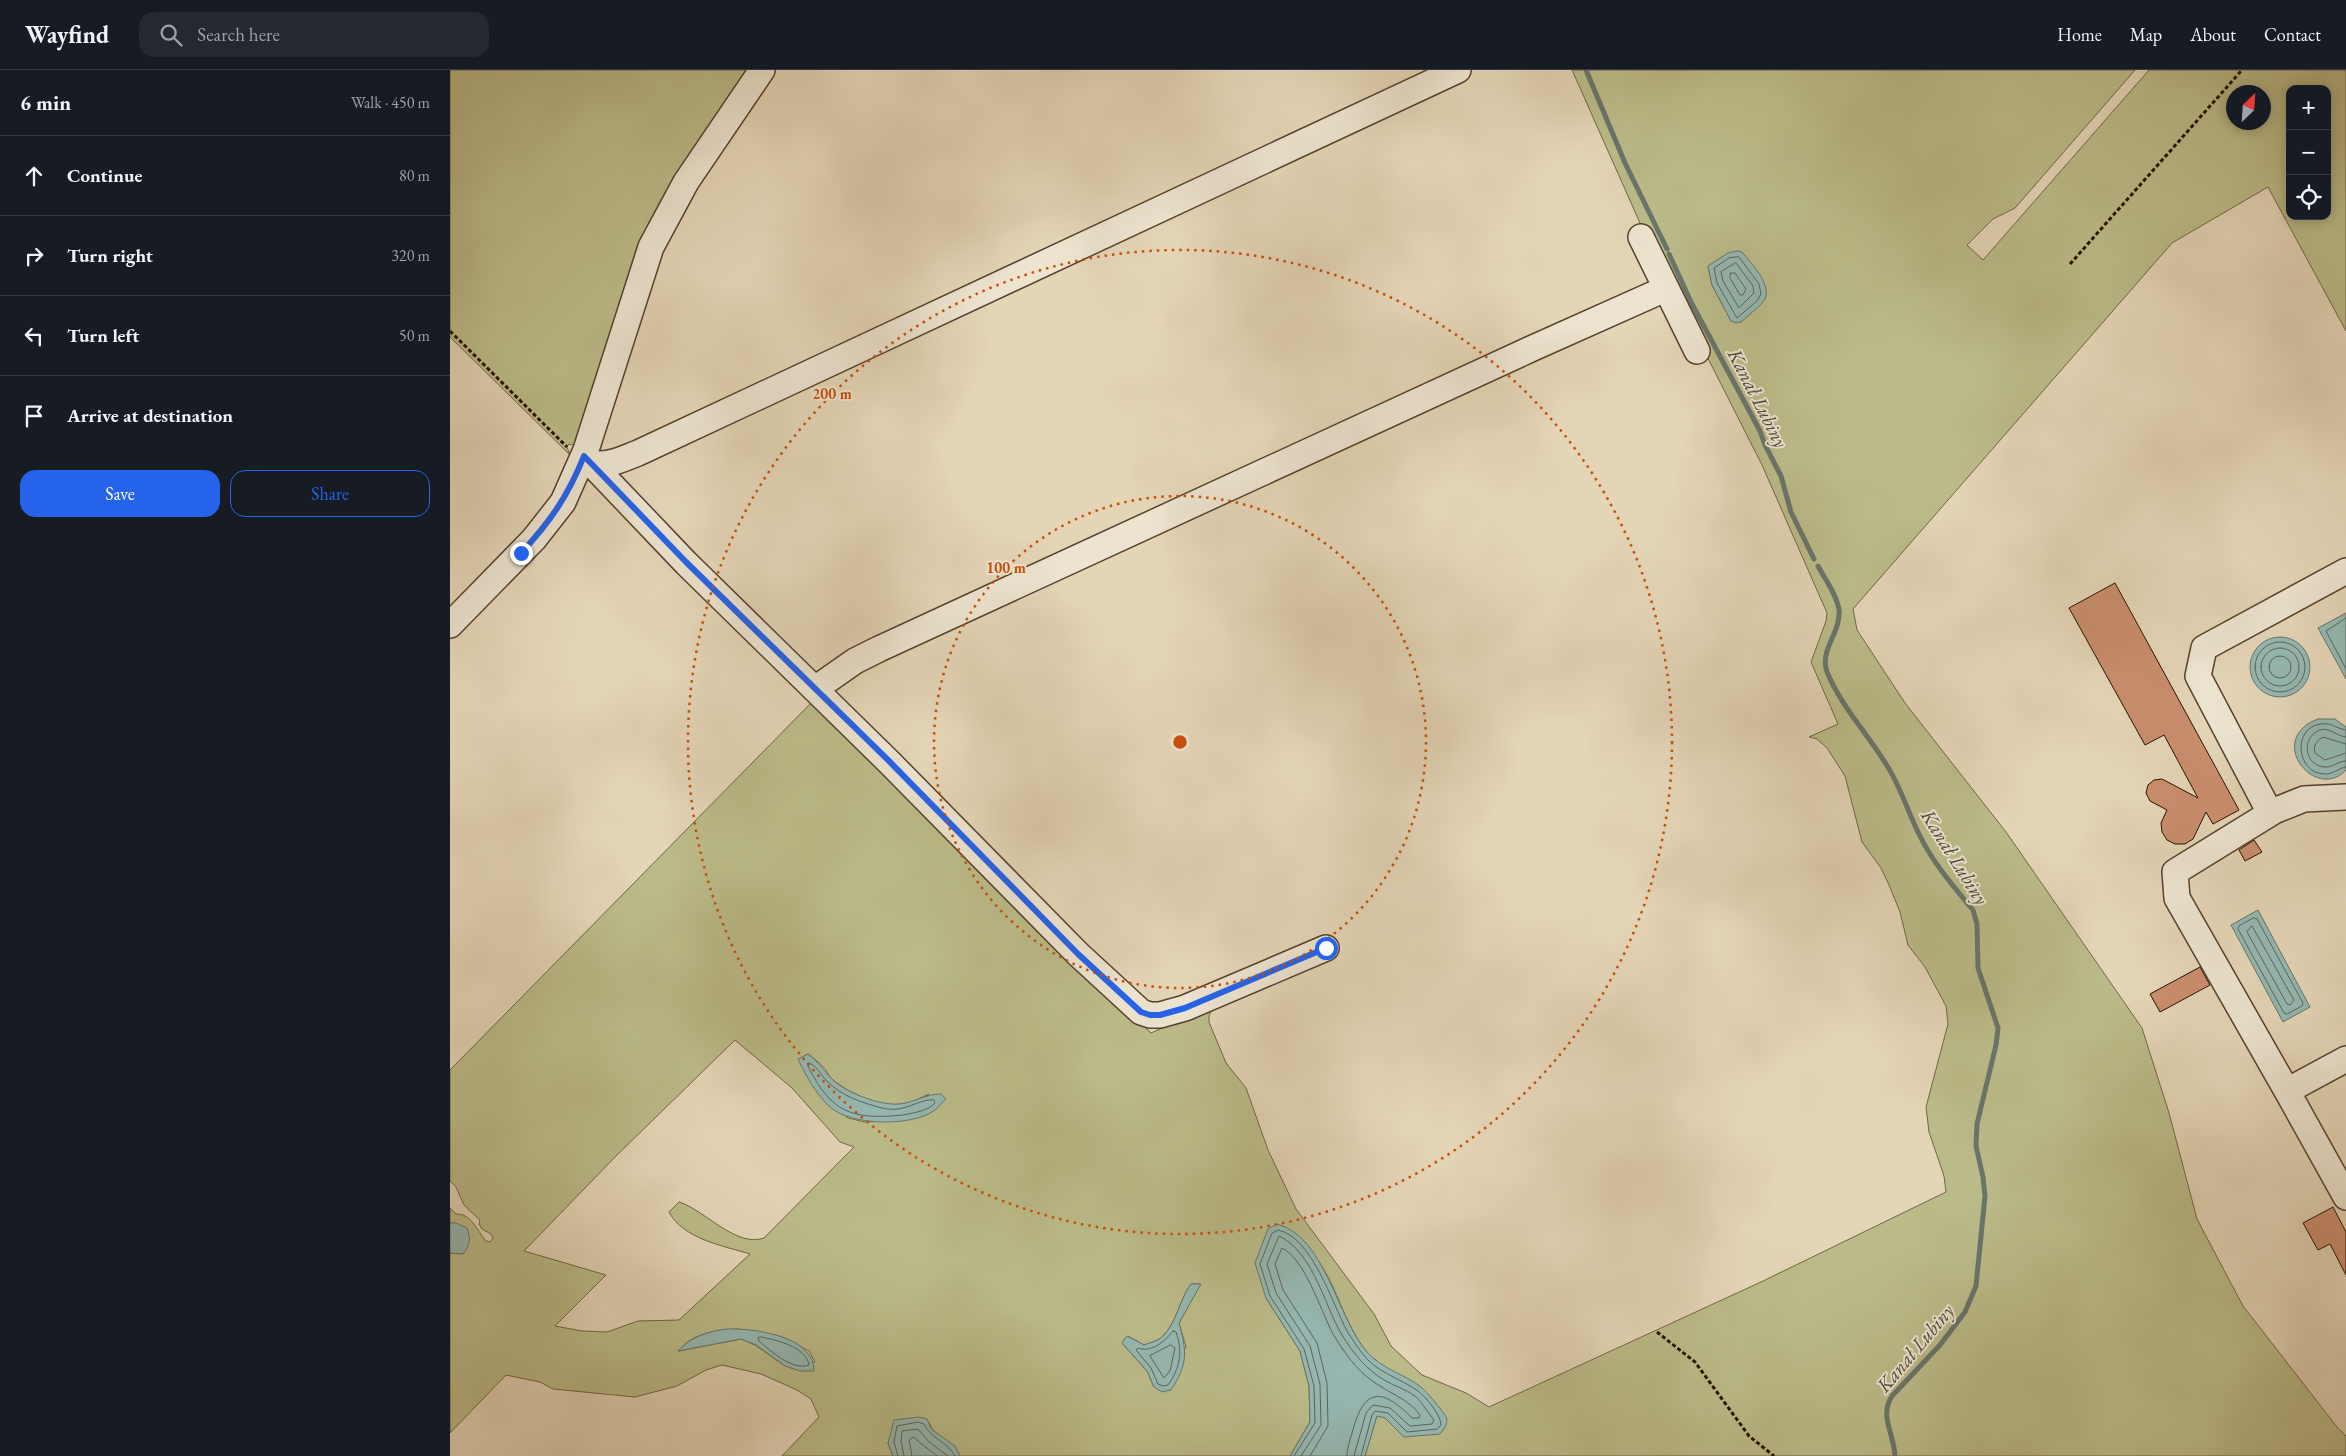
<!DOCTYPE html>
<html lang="en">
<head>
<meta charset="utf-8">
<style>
	:root { --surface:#171b24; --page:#242831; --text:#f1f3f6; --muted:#9ea1a6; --line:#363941; --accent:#2563eb }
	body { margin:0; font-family:"EB Garamond",serif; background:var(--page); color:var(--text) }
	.controls { position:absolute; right:15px; top:15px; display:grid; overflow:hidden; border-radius:10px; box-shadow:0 2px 12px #0003 }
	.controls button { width:45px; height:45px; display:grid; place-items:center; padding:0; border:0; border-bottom:1px solid var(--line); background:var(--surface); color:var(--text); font:25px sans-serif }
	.compass { position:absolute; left:1776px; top:15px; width:45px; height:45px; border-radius:50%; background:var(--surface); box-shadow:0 2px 12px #0003; rotate:25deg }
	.stop { position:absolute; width:15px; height:15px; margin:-11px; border:4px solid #2563eb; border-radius:50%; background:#fff }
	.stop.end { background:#2563eb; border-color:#fff; box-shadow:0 1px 5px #0008 }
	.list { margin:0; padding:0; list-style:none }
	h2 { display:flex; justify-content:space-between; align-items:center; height:65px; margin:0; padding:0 20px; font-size:21px }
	h2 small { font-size:16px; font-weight:400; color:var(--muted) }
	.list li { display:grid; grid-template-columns:32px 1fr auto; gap:15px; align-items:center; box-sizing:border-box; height:80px; padding:0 20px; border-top:1px solid var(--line) }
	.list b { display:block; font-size:19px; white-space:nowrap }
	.list em { font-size:16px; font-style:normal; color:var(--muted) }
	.actions { display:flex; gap:10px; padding:15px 20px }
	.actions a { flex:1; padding:11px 0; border:1px solid var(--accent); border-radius:15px; text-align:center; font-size:18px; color:var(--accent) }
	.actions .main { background:var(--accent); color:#fff }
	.icon { flex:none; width:28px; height:28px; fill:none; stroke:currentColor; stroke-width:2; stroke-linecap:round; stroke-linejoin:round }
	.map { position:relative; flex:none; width:1896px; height:1386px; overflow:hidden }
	header { display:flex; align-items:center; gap:30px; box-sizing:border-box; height:70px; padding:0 25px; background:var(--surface); border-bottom:1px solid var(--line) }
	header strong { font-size:24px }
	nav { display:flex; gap:28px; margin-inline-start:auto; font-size:18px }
	.search { width:350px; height:45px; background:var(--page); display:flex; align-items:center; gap:12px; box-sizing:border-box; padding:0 18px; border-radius:15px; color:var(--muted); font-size:19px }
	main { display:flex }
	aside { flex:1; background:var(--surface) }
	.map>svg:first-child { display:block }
	.green { fill:#bbbb89; stroke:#716644; fill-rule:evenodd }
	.water { fill:#95b8b2; stroke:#69756b }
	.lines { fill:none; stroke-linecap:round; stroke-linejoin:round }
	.shore { stroke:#5e6459; stroke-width:1 }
	.stream { stroke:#69756b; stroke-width:5 }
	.building { fill:#ca8e6e; stroke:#271100 }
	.minor-casing { stroke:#56422e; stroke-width:28 }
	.path { stroke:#271100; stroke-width:3; stroke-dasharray:4 2.5; stroke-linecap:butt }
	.minor { stroke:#ede4d0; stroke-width:25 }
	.route { stroke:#2563eb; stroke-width:6 }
	.ring { fill:none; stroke:#cb4e0a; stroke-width:2.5; stroke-dasharray:2.5 5 }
	.labels { text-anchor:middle; stroke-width:4; stroke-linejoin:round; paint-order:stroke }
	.water-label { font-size:20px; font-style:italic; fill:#4e4b3e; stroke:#ede4d0 }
	.centre { fill:#cb4e0a; stroke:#ede4d0; stroke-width:2.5 }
	.ring-label { font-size:15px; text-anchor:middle; font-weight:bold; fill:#cb4e0a; stroke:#ede4d0; stroke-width:4; stroke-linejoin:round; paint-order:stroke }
</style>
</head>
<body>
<header>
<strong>Wayfind</strong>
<div class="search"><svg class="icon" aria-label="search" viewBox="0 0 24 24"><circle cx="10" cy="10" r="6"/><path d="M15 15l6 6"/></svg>Search here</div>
<nav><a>Home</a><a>Map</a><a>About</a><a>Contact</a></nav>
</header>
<main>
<aside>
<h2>6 min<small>Walk · 450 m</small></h2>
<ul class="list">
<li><svg class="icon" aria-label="ahead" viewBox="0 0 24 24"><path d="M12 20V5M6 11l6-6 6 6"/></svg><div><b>Continue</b></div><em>80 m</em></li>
<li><svg class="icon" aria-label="right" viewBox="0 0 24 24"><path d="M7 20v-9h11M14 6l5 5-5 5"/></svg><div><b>Turn right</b></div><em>320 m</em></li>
<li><svg class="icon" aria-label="left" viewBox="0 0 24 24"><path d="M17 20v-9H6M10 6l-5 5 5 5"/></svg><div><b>Turn left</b></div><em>50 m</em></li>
<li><svg class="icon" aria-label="arrive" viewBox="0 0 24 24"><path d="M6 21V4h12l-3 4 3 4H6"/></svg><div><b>Arrive at destination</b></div></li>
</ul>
<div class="actions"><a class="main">Save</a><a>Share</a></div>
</aside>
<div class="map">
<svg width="1896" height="1386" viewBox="0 0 1896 1386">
	<rect width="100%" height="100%" fill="#e4d5b7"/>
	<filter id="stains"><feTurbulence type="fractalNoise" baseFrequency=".004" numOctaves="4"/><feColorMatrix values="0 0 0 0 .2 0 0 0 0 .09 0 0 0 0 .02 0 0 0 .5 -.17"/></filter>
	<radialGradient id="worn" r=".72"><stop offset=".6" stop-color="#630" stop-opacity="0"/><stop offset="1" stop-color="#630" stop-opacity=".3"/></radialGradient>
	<path class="green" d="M0 0H307L265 60 127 379 123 375 119 374 117 377 120 385 0 267Z
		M1122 0H1685L1565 138 1543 149 1517 175 1533 190 1699 0H1896V261L1818 117 1722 173 1403 539 1407 560 1455 633 1556 762 1692 958 1719 1043 1747 1149 1793 1236 1887 1357 1896 1366V1386H915L927 1345 935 1348 954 1367 972 1318C953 1308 931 1298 917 1282 901 1263 893 1239 883 1217 875 1199 863 1183 851 1168L816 1228 850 1281 859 1316 860 1352 840 1386H510C504 1372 485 1368 479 1353L440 1367 438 1373 443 1386H332L369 1347 361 1329 347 1320 311 1304 272 1295 256 1300 227 1316 185 1327 103 1319 90 1312 56 1305 0 1363V1183L13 1184 6 1153H0V1138L6 1144C21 1143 27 1161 36 1171L40 1172 43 1168 41 1164 32 1159 29 1154 30 1150 14 1135 6 1117 0 1111V1000L365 629 701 963 764 935 759 946V952L776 993 796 1018 818 1080 846 1139 924 1244 941 1276 972 1305 1016 1323 1039 1337 1311 1212 1496 1122 1494 1106 1479 1062 1476 1037 1498 954 1496 936 1475 897 1458 875 1450 842 1439 815 1431 798 1412 772 1395 706 1377 678 1367 669 1359 667 1388 654 1361 592 1376 551 1377 543 1312 395 1194 162ZM1840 19H1877V146H1840ZM1784 22H1814V52H1784ZM1292 182 1313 212 1315 229 1291 252 1281 251 1262 215 1258 196ZM285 970 342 1018 390 1072 404 1077 314 1168C286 1178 255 1140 229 1132L219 1142C233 1169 274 1176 300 1184L229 1250 188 1251 157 1262 132 1261 105 1256 156 1205 74 1181 166 1086ZM358 984C363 988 369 992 373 997 377 1000 378 1006 382 1009 401 1025 432 1039 457 1033 465 1031 472 1027 479 1024L439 1051 415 1052 398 1048 365 1019 349 989ZM741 1214H750L729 1253 736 1277 704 1317 697 1301 672 1273 678 1266 694 1275C699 1273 708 1271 712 1267 727 1253 729 1230 741 1214ZM288 1259 332 1267 359 1281 365 1292 335 1296 305 1275 291 1269 229 1281C241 1263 268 1260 288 1259Z"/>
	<path class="water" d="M1287 181 1292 182C1300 192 1322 214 1315 229 1311 236 1303 241 1298 246 1292 251 1289 255 1281 251L1262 215 1258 196 1278 183Z
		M1896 543V609L1868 558Z
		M1800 597a30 30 0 1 1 60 0a30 30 0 1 1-60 0Z
		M1868 649H1885L1896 657V700C1869 729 1825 682 1854 657 1858 653 1863 651 1868 649Z
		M1808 840 1860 937 1833 952 1781 855Z
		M358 984C367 991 372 998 379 1006 392 1022 431 1036 450 1034 465 1032 476 1024 491 1024L496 1029C492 1032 489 1037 485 1040 462 1057 401 1056 380 1037 366 1024 356 1006 348 989Z
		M0 1153H6L17 1158C21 1169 20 1175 13 1184L0 1183Z
		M827 1154C875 1166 887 1248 917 1282 932 1299 954 1304 971 1317 976 1321 993 1341 996 1347 999 1353 994 1359 990 1364L954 1367 935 1348 927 1346 915 1386H840L860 1352 859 1316 850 1281 816 1228 805 1193 818 1159Z
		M741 1214H751L729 1253C737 1282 738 1294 721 1320L712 1322 704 1317 697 1301 672 1273 677 1266 694 1275C699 1273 708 1271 712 1267 727 1253 729 1230 741 1214Z
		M277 1259C303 1258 365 1266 364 1301H350L335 1296 306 1275 291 1269 228 1281C240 1267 259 1261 277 1259Z
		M469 1347 477 1349 481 1359 505 1376 510 1386H443L438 1373 444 1350Z"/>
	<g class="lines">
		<path class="shore" d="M1289 187 1309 214 1311 224 1307 231 1287 248 1267 213 1264 198 1279 188Z
			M1286 193 1303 216 1304 223 1289 238 1273 211 1271 202Z
			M1281 203H1285L1296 219 1293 225H1290L1280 208Z
			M1896 548 1876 561 1896 599
			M1805 597a25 25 0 1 1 50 0a25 25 0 1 1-50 0Z
			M1811 597a19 19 0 1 1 38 0a19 19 0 1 1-38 0Z
			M1819 597a11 11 0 1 1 22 0a11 11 0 1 1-22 0Z
			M1896 660C1887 659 1881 652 1871 654 1842 657 1846 703 1874 704 1882 705 1889 698 1896 697
			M1896 667C1886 666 1880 657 1870 660 1851 667 1854 695 1874 697 1882 698 1888 691 1896 691
			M1896 674 1873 667C1866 671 1863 676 1865 683L1875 690 1896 683
			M1804 848 1807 849 1853 933 1852 936 1837 944 1834 943 1788 859 1789 856Z
			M1802 856 1844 930 1840 935 1837 934 1797 862Z
			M358 993C368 995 370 1005 377 1011 391 1026 413 1033 432 1038 454 1044 470 1028 484 1030L485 1033C478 1041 463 1043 453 1045 402 1050 381 1043 358 996Z
			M723 1261 726 1262C733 1282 730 1298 718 1315L713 1316 708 1314 701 1298 686 1280 688 1278C702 1283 715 1271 723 1261Z
			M311 1267C327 1270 356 1277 359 1295 342 1301 321 1281 309 1271L308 1268Z
			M721 1275 725 1278 720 1301 714 1308 700 1286Z
			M448 1386 444 1372 447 1356 468 1352 474 1354C481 1369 498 1372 505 1386
			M454 1386 451 1371 452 1361 468 1359 479 1372 498 1386
			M462 1386 459 1370 463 1367 487 1386
			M844 1386 865 1353 864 1316 854 1279 820 1226 810 1194 822 1163 828 1160C862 1167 882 1233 897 1261 901 1268 907 1276 912 1283 925 1302 950 1308 968 1321 976 1327 991 1345 991 1355L987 1359 957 1362 938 1343 925 1341 922 1345 911 1386
			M851 1386 871 1355 870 1314 860 1276 826 1223 817 1194 829 1166C864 1183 874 1235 892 1265 903 1283 916 1299 934 1310 944 1316 956 1319 965 1326 972 1332 978 1343 984 1350L982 1354 960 1356 940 1338 923 1335 916 1343 904 1386
			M860 1386 878 1356 877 1313 867 1273 833 1220 825 1194 832 1178C857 1190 872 1247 886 1269 898 1288 911 1305 930 1316 945 1326 959 1330 970 1345L969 1348H962C937 1323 917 1313 904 1356 902 1365 897 1376 897 1386"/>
		<path class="stream" d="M1136 0 1175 93 1217 179
			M1219 184 1242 234 1310 361 1315 375 1331 406 1341 442 1364 489
			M1368 496C1375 509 1387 525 1389 540 1391 563 1369 580 1377 602 1391 636 1417 663 1436 694 1451 717 1458 743 1470 766 1483 793 1504 817 1523 840L1527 854 1528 898 1548 958 1546 975 1527 1054 1526 1076 1533 1107 1535 1126 1526 1216 1515 1242 1490 1275 1442 1326C1429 1346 1444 1363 1445 1386"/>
	</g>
	<path class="building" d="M1665 513 1789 740 1763 754 1756 742 1743 769 1735 774H1725L1717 770 1712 762 1711 753 1717 740 1700 731 1696 723 1698 715 1704 710 1712 709 1748 728 1714 665 1695 675 1619 538Z
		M1804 770 1812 782 1795 791 1789 780Z
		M1750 897 1760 915 1710 942 1700 924Z
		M1883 1137 1896 1162V1205L1880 1174 1868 1180 1853 1153Z"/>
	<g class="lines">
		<defs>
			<path id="minor" d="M1191 167 1247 281
				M134 386 236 493 440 693 628 884 691 942 700 945H710L735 938 876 878
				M141 393C157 397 172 389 188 383L1008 0
				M0 555 84 469 113 432 136 380 201 177 236 112 312 0
				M365 619 405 591 429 579 1083 278 1215 219
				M1820 743 1748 606 1754 578 1896 501
				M1896 989 1837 1021 1896 1127
				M1837 1021 1727 828 1725 802 1824 741 1854 729 1896 727"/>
		</defs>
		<use href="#minor" class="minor-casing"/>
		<path class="path" d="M1620 194 1792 0
			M0 261 117 377
			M1207 1262 1245 1292 1299 1366 1324 1386"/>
		<use href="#minor" class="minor"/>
	</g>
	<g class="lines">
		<path class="route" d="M71 483C100 452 118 426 134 386L236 492 440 692 628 884 691 942 700 945H710L735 938 876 878"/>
	</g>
	<g class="ring">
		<circle cx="730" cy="672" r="246"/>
		<circle cx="730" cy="672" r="492"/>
	</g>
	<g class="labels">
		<g class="water-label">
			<text transform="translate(1308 328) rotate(63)" y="7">Kanał Lubiny</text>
			<text transform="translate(1505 787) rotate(58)" y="7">Kanał Lubiny</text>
			<text transform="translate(1465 1278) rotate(-50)" y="7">Kanał Lubiny</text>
		</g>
	</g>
	<circle cx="730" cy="672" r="8" class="centre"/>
	<g class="ring-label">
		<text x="382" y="329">200 m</text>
		<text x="556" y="503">100 m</text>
	</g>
	<rect width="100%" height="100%" filter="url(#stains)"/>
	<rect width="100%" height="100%" fill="url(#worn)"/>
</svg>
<div class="controls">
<button>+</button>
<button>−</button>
<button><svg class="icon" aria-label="locate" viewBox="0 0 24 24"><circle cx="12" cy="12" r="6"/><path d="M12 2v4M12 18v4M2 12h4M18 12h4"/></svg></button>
</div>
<svg class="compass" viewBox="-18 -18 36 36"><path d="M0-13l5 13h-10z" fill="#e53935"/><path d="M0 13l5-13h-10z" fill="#9ea1a6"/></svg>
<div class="stop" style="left:876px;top:878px"></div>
<div class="stop end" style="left:71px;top:483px"></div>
</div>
</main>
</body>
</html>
